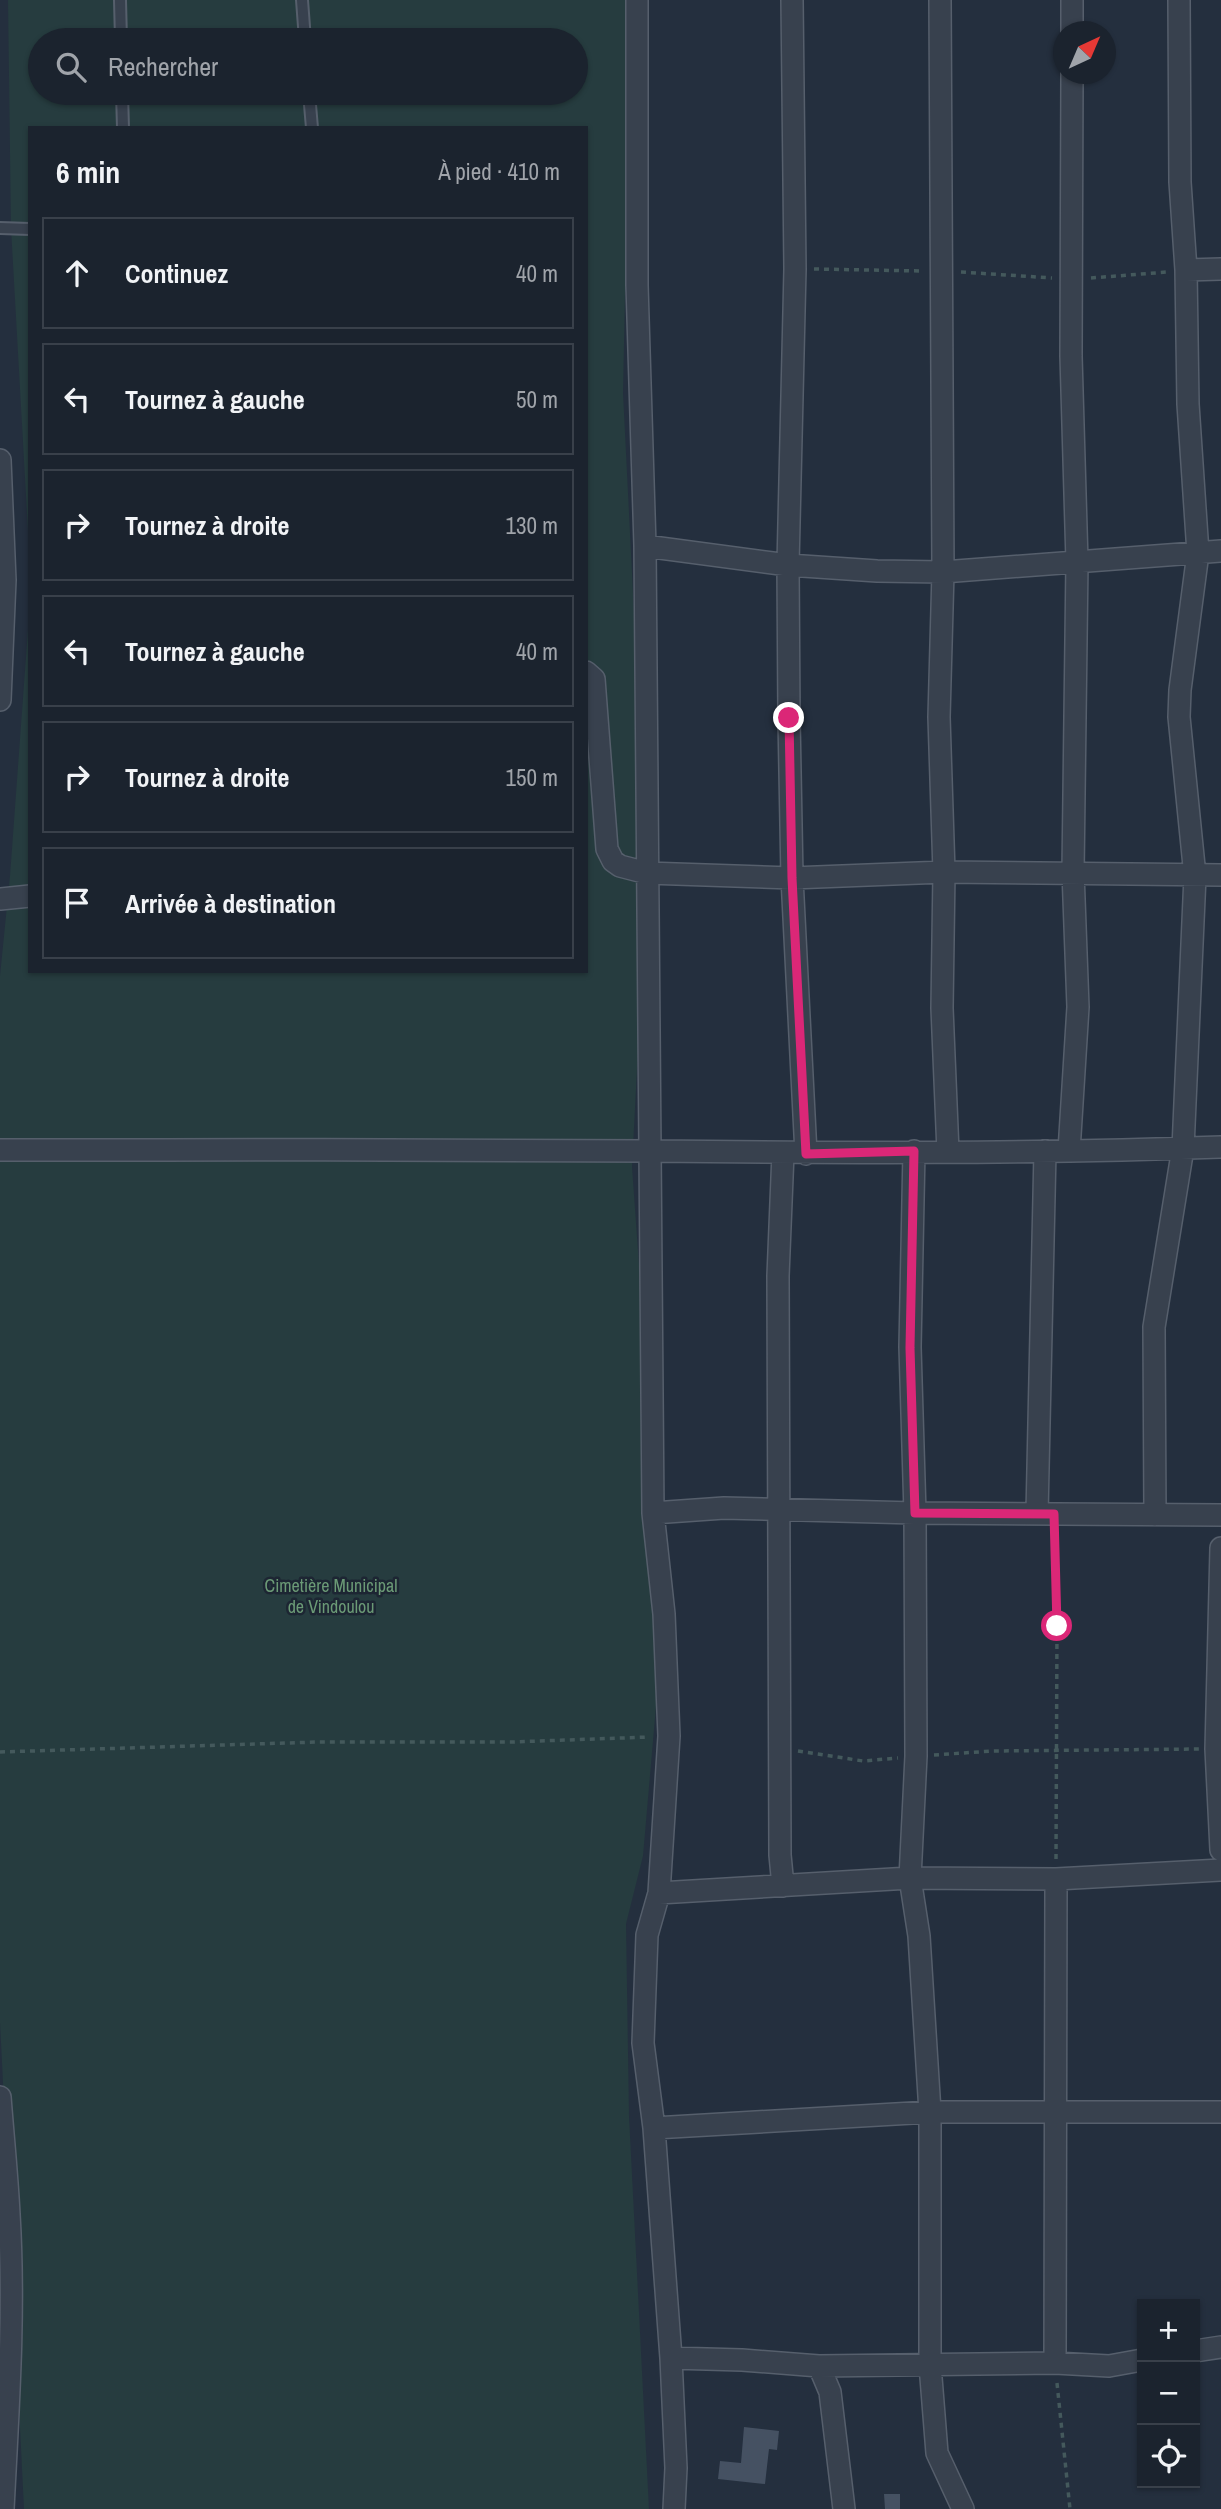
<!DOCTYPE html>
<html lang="fr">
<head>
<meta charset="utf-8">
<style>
	:root { --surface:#1b232e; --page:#282f3a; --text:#f1f3f6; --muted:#a0a4aa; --line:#39404a }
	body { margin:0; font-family:"Archivo Narrow",sans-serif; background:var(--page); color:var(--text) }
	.controls { position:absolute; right:21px; bottom:21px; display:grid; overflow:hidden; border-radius:0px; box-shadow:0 2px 5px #0004 }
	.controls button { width:63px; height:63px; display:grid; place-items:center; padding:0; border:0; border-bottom:2px solid var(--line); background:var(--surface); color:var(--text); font:35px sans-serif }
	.compass { position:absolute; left:1053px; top:21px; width:63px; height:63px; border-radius:50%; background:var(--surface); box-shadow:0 2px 5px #0004; rotate:44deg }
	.stop { position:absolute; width:21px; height:21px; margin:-16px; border:5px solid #db2777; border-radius:50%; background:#fff }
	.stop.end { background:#db2777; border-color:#fff; box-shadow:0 2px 7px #0008 }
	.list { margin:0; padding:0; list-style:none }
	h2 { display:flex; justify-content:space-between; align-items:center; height:91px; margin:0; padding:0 28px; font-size:30px }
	h2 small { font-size:23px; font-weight:400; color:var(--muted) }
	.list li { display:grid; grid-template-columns:46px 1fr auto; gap:21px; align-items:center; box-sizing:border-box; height:112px; margin:0 14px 14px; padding:0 14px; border:2px solid var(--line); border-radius:0px }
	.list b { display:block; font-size:26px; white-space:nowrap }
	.list em { font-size:23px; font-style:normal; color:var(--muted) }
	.icon { flex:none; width:38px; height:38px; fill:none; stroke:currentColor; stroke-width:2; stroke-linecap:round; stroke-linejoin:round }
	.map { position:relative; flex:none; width:1221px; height:2509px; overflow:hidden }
	.search { position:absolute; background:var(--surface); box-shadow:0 2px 5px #0004; left:28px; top:28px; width:560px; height:77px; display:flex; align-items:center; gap:18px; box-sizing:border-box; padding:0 24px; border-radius:38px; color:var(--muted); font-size:26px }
	.panel { position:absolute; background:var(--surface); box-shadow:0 2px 5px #0004; left:28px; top:126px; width:560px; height:847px; border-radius:0px }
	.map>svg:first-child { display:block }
	.green { fill:#263c3f; fill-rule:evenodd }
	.building { fill:#455162 }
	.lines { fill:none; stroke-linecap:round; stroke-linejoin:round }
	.lane-casing { stroke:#565f6c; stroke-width:14 }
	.street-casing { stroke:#565f6c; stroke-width:24 }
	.path { stroke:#44595c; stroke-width:3.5; stroke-dasharray:5 5; stroke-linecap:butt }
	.lane { stroke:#38414e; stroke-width:10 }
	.street { stroke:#38414e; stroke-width:21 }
	.route { stroke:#db2777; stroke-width:9 }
	.labels { text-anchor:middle; stroke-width:5; stroke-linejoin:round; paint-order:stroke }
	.park-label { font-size:18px; fill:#6b9a76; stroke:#1d2633 }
</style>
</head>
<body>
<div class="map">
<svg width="1221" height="2509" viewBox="0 0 1221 2509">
	<rect width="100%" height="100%" fill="#242f3e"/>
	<path class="green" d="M8 0H631L623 393 647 873 632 1167 664 1614 643 1856 626 1924 629 2116 649 2509H24L0 2022V976L10 876 30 602V971H586V128H30V567L11 228ZM40 40H576V93H40Z"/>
	<path class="building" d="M744 2427 779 2431 777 2450 769 2449 765 2484 718 2479 720 2461 741 2463Z
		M884 2494H900V2509H885Z"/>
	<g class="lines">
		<defs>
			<path id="lane" d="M120 0 121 40
				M302 0 305 40
				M122 93 123 128
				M309 93 312 128
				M0 228 30 229"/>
			<path id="street" d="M637 0V285L645 546 653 1513 664 1614 669 1736 659 1893 647 1935 643 2043 654 2128 671 2358 676 2468 674 2509
				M792 0 795 269 788 565 789 718 792 878 806 1154
				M940 0 943 572 939 717 944 872 942 1008 948 1152
				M1072 32V0
				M1186 270 1221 269
				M0 460 5 580 0 700
				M645 546 788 565 877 571 943 572 1221 551
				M586 672 594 679 607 849 613 861 620 866 647 873 792 878 944 872 1221 875
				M0 899 30 896
				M0 1150C217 1150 434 1149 651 1151 841 1153 1031 1154 1221 1147
				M914 1151 910 1347 915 1513 916 1756 910 1878 919 1936 930 2112V2365L937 2453 963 2509
				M1069 1151 1078 1007 1073 872 1077 562 1071 356 1072 74
				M783 1153 778 1276 780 1855 783 1886
				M653 1513 724 1508 915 1513 1221 1515
				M1037 1514 1045 1151
				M1155 1515 1154 1327 1183 1148 1195 876 1179 717 1180 690 1198 553 1188 404 1186 270 1180 182 1179 0
				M1221 1548 1216 1749 1221 1850
				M659 1893 910 1878 1056 1879 1221 1870
				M0 2097C3 2136 7 2175 9 2214 15 2312 8 2411 3 2509
				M654 2128 930 2112H1221
				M1195 2351 1221 2347
				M671 2358 742 2360 819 2366 1055 2363 1109 2366 1142 2360
				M1055 2363 1056 1879
				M819 2366 830 2392 844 2509"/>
		</defs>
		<use href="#lane" class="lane-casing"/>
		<use href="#street" class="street-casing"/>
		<path class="path" d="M814 269 922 271
			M961 272 1052 278
			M1091 278 1167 272
			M1054 1534 1057 1625 1056 1862
			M798 1751 863 1761 898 1758
			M0 1752 318 1742H512L649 1737
			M934 1755 992 1751 1199 1749
			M1057 2383 1070 2509"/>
		<use href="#lane" class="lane"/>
		<use href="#street" class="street"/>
	</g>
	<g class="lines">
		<path class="route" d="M789 718 792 878 806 1154 914 1151 910 1348 915 1513 1054 1514 1057 1626"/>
	</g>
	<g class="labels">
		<g class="park-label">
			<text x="331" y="1592">Cimetière Municipal<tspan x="331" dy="21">de Vindoulou</tspan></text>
		</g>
	</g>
</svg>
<div class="controls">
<button>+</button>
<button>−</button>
<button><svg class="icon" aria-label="locate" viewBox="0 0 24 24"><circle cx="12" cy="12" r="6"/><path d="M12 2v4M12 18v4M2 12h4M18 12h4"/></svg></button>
</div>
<svg class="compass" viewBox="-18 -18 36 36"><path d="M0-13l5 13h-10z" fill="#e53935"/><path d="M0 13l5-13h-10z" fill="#a0a4aa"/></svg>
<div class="stop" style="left:1057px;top:1626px"></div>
<div class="stop end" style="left:789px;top:718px"></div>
<div class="search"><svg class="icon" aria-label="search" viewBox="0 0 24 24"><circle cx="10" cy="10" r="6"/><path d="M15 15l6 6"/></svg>Rechercher</div>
<section class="panel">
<h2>6 min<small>À pied · 410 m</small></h2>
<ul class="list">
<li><svg class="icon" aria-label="ahead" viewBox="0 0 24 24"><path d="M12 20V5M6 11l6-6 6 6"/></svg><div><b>Continuez</b></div><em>40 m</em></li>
<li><svg class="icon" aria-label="left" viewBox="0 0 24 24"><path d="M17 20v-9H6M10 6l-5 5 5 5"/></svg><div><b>Tournez à gauche</b></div><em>50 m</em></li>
<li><svg class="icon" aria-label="right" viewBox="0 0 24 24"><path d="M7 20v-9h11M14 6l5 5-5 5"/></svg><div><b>Tournez à droite</b></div><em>130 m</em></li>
<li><svg class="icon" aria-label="left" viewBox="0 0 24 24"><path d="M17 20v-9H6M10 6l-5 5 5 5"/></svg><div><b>Tournez à gauche</b></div><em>40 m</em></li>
<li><svg class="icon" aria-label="right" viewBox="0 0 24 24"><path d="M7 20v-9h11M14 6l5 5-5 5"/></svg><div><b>Tournez à droite</b></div><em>150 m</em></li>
<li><svg class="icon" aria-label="arrive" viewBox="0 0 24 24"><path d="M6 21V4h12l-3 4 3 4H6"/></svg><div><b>Arrivée à destination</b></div></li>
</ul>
</section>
</div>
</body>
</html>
